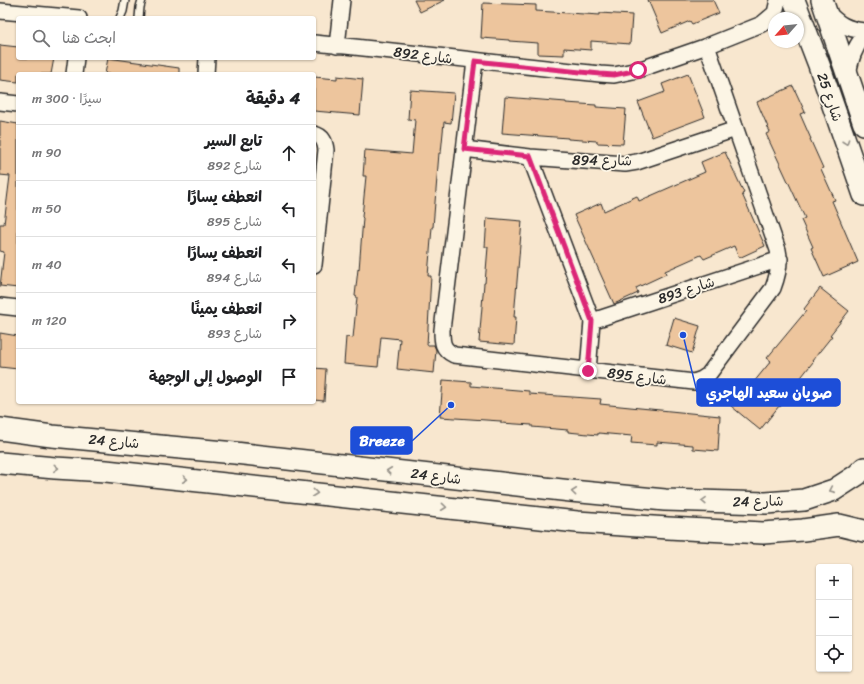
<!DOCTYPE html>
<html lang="ar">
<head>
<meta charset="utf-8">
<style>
	:root { --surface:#fff; --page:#f2f2f2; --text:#202124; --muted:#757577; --line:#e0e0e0 }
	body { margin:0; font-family:Sriracha,"Playpen Sans Arabic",sans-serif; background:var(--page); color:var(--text); direction:rtl }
	.controls { position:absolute; right:12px; bottom:12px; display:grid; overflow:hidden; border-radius:4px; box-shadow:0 1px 3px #0004 }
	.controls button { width:36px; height:36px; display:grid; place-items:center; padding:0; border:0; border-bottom:1px solid var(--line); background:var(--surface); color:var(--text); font:20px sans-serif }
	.compass { position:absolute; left:768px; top:12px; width:36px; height:36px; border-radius:50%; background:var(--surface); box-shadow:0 1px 3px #0004; rotate:243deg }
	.stop { position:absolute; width:12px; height:12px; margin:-9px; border:3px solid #db2777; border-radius:50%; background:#fff }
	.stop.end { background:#db2777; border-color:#fff; box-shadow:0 1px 4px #0008 }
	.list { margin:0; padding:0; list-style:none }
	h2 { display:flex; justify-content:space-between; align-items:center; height:52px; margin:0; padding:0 16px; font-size:17px }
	h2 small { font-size:13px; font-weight:400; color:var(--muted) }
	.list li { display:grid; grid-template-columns:26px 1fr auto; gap:12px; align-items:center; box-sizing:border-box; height:56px; padding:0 16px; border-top:1px solid var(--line) }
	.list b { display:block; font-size:15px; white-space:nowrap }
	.list p { margin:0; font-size:13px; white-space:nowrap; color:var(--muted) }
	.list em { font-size:13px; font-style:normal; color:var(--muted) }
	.icon { flex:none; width:22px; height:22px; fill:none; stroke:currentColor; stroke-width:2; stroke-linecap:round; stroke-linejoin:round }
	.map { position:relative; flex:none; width:864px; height:684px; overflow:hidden; direction:ltr }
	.search { position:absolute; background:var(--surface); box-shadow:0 1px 3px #0004; left:16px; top:16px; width:300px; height:44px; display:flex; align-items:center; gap:10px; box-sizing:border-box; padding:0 14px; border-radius:4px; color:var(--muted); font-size:15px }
	.panel { position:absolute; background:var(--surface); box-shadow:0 1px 3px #0004; left:16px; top:72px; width:300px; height:332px; border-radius:4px; direction:rtl }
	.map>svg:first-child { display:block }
	.building { fill:#edc59d; stroke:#2b2b2b }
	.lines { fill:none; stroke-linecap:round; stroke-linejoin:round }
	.lane-casing { stroke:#2b2b2b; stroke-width:10 }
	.street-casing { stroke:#2b2b2b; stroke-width:18 }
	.secondary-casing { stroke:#2b2b2b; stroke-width:24 }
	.lane { stroke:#fcf5e5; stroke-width:7 }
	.street { stroke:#fcf5e5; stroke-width:15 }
	.secondary { stroke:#fcf5e5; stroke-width:21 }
	.oneway { stroke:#949088 }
	.route { stroke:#db2777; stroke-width:5 }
	.labels { text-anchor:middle; stroke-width:3.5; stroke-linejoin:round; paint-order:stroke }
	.street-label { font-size:14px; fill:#2b2b2b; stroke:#fcf5e5 }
	.leader { fill:none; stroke:#1d4ed8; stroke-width:1.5 }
	.callout-dot { fill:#1d4ed8; stroke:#fcf5e5; stroke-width:1.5 }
	.callout { fill:#1d4ed8; stroke:#1d4ed8; stroke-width:1.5 }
	.callout-label { font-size:15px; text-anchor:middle; font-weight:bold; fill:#fff }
</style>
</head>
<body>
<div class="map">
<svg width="864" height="684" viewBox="0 0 864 684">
	<rect width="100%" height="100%" fill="#f8e7cf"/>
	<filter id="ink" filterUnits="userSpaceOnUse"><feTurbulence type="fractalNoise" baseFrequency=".025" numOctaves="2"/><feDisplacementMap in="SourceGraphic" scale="8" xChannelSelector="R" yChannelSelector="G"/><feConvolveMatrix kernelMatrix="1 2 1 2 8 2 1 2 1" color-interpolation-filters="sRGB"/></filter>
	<g filter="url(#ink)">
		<path class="building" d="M414 0H445L420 12Z
			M648 0H713L719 13 692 24 690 21 662 33Z
			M483 3 536 5V11L600 15V13L632 15 630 44 591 41V50L564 48V55L538 54V43L509 41V40L481 38Z
			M0 45 18 47V58H54L51 74H18V82L0 80Z
			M108 58 179 68V74H105Z
			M688 74 705 117 652 137 638 102 665 92 662 84Z
			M337 76 363 79 360 115 314 111V77L337 79Z
			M793 86 805 112 800 114 811 139H810L823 168 821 169 835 200 832 201 858 262 824 277 811 248 813 247 801 220 805 218 766 134 770 132 757 102Z
			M410 90 454 93 451 123 444 122 441 153H439L433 227H432L428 276H431L427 345H434L436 350 434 373 397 369 400 339 381 337 378 367 344 364 346 337 353 338 357 297 355 296 358 269 359 270 363 218 362 217 366 176H363L365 150 412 154 415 120 408 119Z
			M505 97 566 102V103L596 105V107L626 109 623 144 597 143V141L568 139V138L502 133Z
			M0 121 18 124V288L0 286 4 252 0 251V224H4L10 176 0 175Z
			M725 152 744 193 742 194 765 246 739 258 734 246 704 259 701 255 665 271 666 274 636 288 638 293 614 304 574 215 601 203 604 211 637 196 639 201 705 172 701 162Z
			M487 218 522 221 514 317H516L514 345 479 342 484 283H485L488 247H485Z
			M820 288 849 311 830 335 832 336 812 361 813 362 795 385 797 386 780 407 779 406 760 430 731 406 747 386 749 388 771 361 767 358 806 311 804 309Z
			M674 318 700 326 692 353 666 345Z
			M0 333 18 336V369L0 367Z
			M314 368 326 369 324 401 314 400Z
			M443 380 471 382V386L529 391V394L601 399 600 404 720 416 718 451 693 449V445L657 442V445L631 443 632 436 598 433V435L568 432V430L532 427V425L501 423V421L440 417Z"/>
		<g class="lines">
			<defs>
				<path id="lane" d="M120 18 123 11 125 0
					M139 18 140 7 142 0"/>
				<path id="street" d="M0 11 79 18
					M827 12C839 24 846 29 864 31
					M314 43C409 52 504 64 600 74L614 75 638 70 707 46 762 24 775 13 778 0
					M337 46 342 0
					M475 61 442 330C442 342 442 349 454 355L694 382 702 379 708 375 773 288C778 275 781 263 778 250L707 46
					M74 74 76 58
					M206 74 207 58
					M848 74C851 59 854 48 864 36
					M0 102 18 104
					M314 134C323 136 325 142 326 150L314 265
					M464 149 530 157 625 164 637 162 736 129
					M530 157 592 321
					M0 306 18 308
					M588 371 592 321 780 259"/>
				<path id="secondary" d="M794 0 819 65 864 195
					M822 0 864 124
					M0 429 52 436 235 453 571 491 665 500 766 503 804 500 834 490 857 475 864 468
					M0 463 55 468 106 471 577 522 668 528 763 533 803 530 839 525 864 531"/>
			</defs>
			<use href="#lane" class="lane-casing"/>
			<use href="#street" class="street-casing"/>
			<use href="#secondary" class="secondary-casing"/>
			<use href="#lane" class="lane"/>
			<use href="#street" class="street"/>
			<use href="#secondary" class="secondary"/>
		</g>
		<defs><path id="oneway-chevron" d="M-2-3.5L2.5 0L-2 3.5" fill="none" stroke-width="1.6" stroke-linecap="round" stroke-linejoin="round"/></defs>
		<g class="oneway">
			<use href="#oneway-chevron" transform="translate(846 142) rotate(71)"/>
			<use href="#oneway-chevron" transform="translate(56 468) rotate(4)"/>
			<use href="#oneway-chevron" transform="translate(389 471) rotate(-173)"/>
			<use href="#oneway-chevron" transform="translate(185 479) rotate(6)"/>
			<use href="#oneway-chevron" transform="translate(832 490) rotate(156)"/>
			<use href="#oneway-chevron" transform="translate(574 492) rotate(-174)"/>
			<use href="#oneway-chevron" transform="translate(315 493) rotate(6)"/>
			<use href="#oneway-chevron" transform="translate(704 501) rotate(-178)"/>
			<use href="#oneway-chevron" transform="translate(444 507) rotate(6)"/>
		</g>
	</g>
	<g class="lines" filter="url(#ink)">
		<path class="route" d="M588 371 592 321 530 156 464 149 475 61 600 74 614 75 638 70"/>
	</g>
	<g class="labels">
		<g class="street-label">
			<text transform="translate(423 55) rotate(7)" y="5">شارع 892</text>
			<text transform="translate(830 97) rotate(71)" y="5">شارع 25</text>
			<text transform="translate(602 160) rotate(1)" y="5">شارع 894</text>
			<text transform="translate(686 290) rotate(-18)" y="5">شارع 893</text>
			<text transform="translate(637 376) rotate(7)" y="5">شارع 895</text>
			<text transform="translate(114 441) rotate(5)" y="5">شارع 24</text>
			<text transform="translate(436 476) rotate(7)" y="5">شارع 24</text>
			<text transform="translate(758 501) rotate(-1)" y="5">شارع 24</text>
		</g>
	</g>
	<path class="leader" d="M683 335L697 392M451 405L412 441"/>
	<g class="callout-dot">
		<circle cx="683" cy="335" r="4"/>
		<circle cx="451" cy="405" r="4"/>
	</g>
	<g class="callout">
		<rect x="697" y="379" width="143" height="27" rx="4"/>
		<rect x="351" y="427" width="61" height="27" rx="4"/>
	</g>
	<g class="callout-label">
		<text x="769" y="398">صويان سعيد الهاجري</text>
		<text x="382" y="446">Breeze</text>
	</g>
</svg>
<div class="controls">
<button>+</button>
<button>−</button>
<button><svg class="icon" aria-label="locate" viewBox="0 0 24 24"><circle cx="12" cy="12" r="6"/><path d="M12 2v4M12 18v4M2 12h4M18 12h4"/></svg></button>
</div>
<svg class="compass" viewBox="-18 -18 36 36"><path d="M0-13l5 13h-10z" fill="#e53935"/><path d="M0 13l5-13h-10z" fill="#757577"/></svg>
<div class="stop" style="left:638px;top:70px"></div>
<div class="stop end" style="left:588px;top:371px"></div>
<div class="search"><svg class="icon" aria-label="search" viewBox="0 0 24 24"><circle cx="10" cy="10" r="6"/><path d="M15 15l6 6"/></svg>ابحث هنا</div>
<section class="panel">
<h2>4 دقيقة<small>سيرًا · 300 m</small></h2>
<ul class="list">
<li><svg class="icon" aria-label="ahead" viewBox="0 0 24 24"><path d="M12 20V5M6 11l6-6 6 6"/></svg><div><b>تابع السير</b><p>شارع 892</p></div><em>90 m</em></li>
<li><svg class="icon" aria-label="left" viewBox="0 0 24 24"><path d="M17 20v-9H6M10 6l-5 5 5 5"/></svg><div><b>انعطف يسارًا</b><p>شارع 895</p></div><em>50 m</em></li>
<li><svg class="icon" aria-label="left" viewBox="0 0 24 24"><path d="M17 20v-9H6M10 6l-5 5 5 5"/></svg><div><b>انعطف يسارًا</b><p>شارع 894</p></div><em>40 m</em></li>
<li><svg class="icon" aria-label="right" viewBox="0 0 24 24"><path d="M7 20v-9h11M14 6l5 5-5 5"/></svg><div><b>انعطف يمينًا</b><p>شارع 893</p></div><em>120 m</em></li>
<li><svg class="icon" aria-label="arrive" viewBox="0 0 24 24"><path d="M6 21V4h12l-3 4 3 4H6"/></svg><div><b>الوصول إلى الوجهة</b></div></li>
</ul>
</section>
</div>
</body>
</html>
